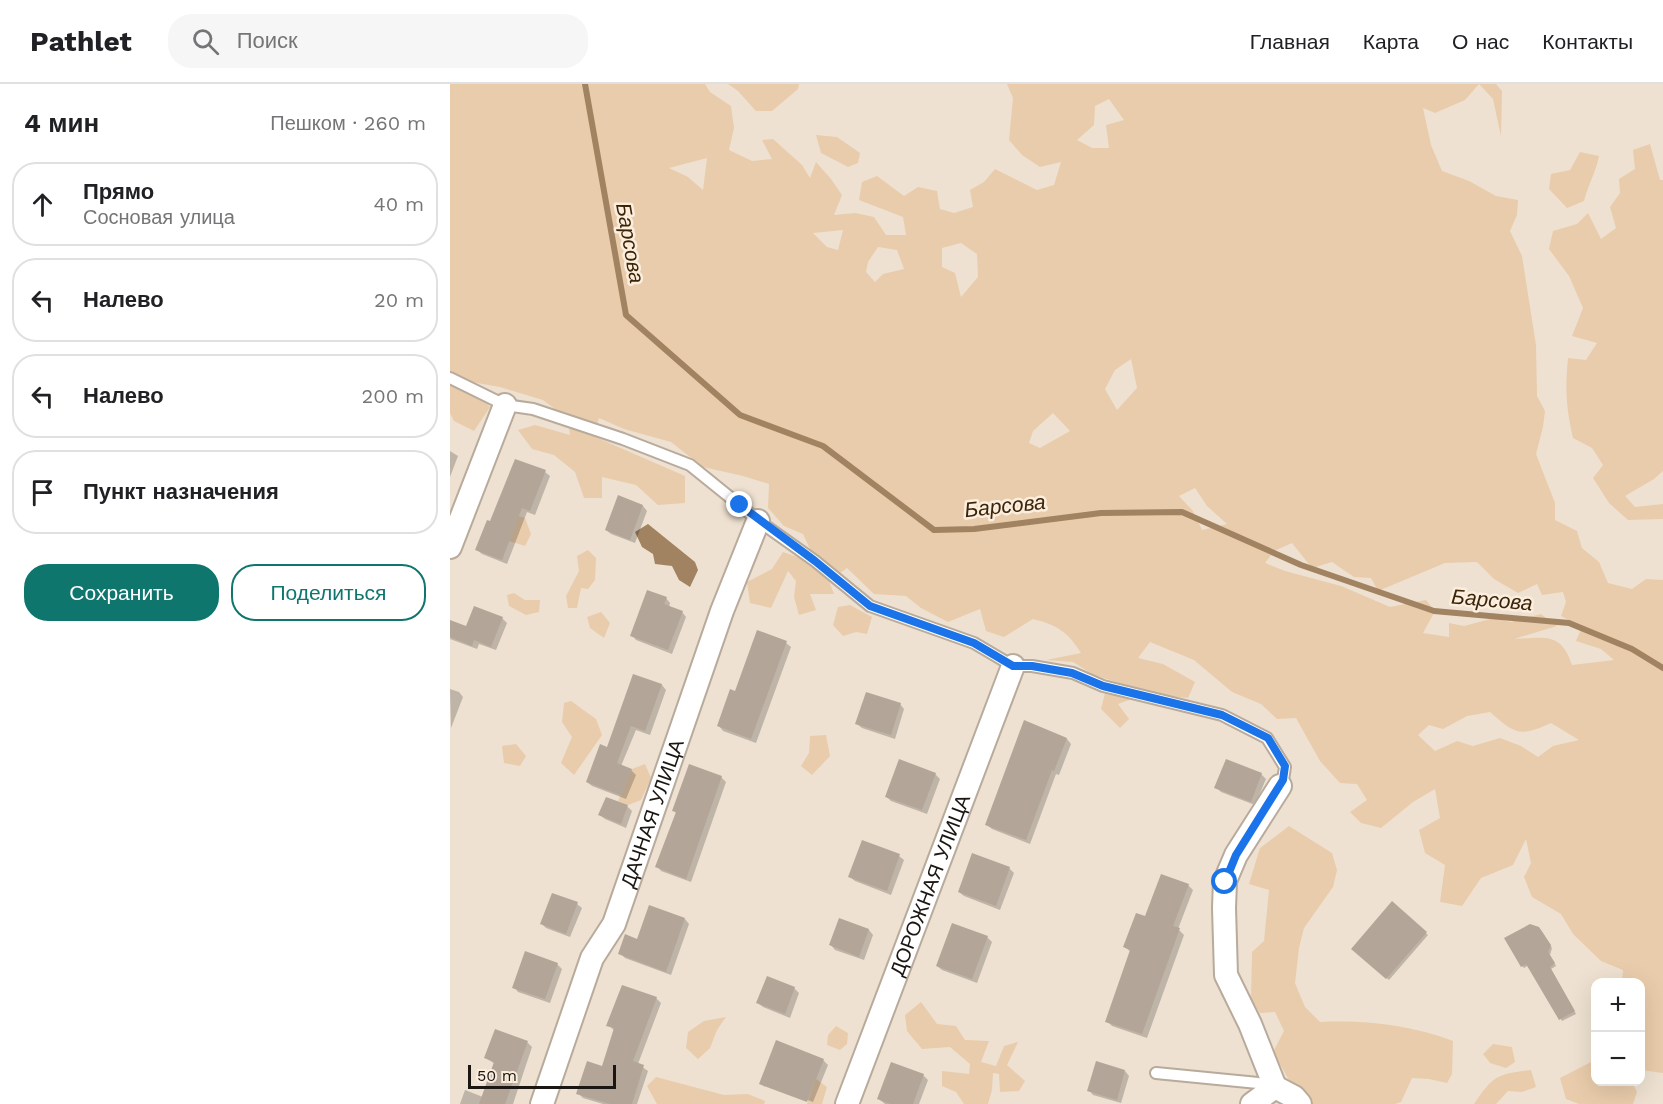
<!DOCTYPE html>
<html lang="ru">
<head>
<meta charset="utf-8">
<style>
	:root { --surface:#fff; --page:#f6f6f6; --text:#202124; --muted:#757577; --line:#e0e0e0; --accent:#0f766e }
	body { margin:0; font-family:"Work Sans",sans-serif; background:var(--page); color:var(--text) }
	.controls { position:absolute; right:18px; bottom:18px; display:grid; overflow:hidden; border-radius:12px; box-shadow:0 6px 24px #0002 }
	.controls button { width:54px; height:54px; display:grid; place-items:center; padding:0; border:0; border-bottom:2px solid var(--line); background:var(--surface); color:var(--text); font:30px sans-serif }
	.scale { position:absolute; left:18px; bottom:15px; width:148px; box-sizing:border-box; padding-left:6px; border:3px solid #1b1611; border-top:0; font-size:16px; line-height:21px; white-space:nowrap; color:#1b1611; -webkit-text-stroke:4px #fceedf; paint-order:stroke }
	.stop { position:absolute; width:18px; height:18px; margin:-14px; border:4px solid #1a73e8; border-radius:50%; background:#fff }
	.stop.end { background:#1a73e8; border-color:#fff; box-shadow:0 2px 6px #0008 }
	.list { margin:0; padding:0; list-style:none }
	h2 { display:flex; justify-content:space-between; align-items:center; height:78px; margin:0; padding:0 24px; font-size:26px }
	h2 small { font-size:20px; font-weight:400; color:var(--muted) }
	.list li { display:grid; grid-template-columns:39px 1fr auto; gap:18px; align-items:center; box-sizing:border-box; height:84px; margin:0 12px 12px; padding:0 12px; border:2px solid var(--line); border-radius:24px }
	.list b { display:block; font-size:22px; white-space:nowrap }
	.list p { margin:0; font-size:20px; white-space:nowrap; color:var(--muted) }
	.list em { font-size:20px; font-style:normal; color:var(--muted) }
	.actions { display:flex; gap:12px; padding:18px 24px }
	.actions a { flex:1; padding:14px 0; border:2px solid var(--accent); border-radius:24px; text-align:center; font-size:21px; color:var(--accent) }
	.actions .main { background:var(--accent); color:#fff }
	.icon { flex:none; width:33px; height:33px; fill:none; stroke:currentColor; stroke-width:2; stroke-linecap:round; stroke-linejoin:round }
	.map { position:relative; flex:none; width:1213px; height:1020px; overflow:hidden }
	header { display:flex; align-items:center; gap:36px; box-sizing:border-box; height:84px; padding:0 30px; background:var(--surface); border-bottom:2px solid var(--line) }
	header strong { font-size:28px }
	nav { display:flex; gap:33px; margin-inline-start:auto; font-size:21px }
	.search { width:420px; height:54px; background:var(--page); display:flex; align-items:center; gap:15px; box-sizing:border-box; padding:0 21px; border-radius:24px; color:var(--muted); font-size:22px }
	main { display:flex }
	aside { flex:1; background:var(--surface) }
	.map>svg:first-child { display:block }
	.green { fill:#e9ccab; fill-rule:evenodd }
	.water { fill:#a18361 }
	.shadow { fill:#0003 }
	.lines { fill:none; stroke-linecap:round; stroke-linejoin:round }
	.stream { stroke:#a18361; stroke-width:6 }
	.building { fill:#b3a698 }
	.lane-casing { stroke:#b8ab9c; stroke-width:14 }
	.street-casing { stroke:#b8ab9c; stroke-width:26 }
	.lane { stroke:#fff; stroke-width:10 }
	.street { stroke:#fff; stroke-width:22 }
	.route { stroke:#1a73e8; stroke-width:8 }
	.labels { text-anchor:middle; stroke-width:5; stroke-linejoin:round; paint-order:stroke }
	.street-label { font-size:20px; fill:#1b1611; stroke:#fceedf }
	.water-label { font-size:21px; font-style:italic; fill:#3b2407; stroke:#fceedf }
</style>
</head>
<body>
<header>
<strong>Pathlet</strong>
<div class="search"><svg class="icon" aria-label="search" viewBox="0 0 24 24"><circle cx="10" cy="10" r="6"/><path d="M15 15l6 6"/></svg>Поиск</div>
<nav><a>Главная</a><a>Карта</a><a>О нас</a><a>Контакты</a></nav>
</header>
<main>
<aside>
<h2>4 мин<small>Пешком · 260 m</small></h2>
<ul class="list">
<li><svg class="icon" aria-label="ahead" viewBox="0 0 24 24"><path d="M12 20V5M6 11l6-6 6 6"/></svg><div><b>Прямо</b><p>Сосновая улица</p></div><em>40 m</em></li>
<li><svg class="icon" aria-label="left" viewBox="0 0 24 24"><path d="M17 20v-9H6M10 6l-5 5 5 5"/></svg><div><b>Налево</b></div><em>20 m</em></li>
<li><svg class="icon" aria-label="left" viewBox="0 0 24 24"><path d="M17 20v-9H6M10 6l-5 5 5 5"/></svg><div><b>Налево</b></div><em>200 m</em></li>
<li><svg class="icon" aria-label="arrive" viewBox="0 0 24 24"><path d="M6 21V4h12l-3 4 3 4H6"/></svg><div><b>Пункт назначения</b></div></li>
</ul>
<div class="actions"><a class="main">Сохранить</a><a>Поделиться</a></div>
</aside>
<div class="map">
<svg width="1213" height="1020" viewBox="0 0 1213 1020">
	<rect width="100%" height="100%" fill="#eee1d1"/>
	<path class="green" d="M0 0H255L260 8 281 22 284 44 279 66 302 77 322 75 312 56 323 55 352 81 360 94 366 78 381 95 392 111 384 131 405 129 424 133 436 151H456L453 133 409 116 412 98 427 92 454 112 468 103 487 107 490 125 504 129 523 123 520 106 534 98 545 85 587 106 604 101 611 78 590 83 572 71 559 56 563 14 557 0H1046L1052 7 1051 52 1043 15 1029 0 1015 16 985 29 973 24 981 61 992 87 1019 97 1046 112 1068 116 1067 131 1060 147 1072 172 1086 261 1087 312 1095 327 1093 343 1086 370 1105 419V436L1127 447 1132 464 1149 478 1158 499 1182 505 1196 495 1213 496V989L1191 986 1190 898H1172L1173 886 1151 877 1123 850 1111 830 1082 813 1074 793 1081 779 1076 755 1063 781 1031 794 1012 822 990 818 995 781 975 769 969 746 990 734 985 705 963 718 931 744 911 739 900 728 917 716 907 700 890 699 870 677 846 634 827 635 811 620 782 608 744 576 700 558 688 574 713 580 745 598 738 614C713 611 691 610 668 620L679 635 670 644 651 625 655 609 672 600 642 590 623 578 596 576 631 569C618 548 607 541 583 535L554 553 536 547 530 525 498 538 471 524 456 512 424 510 397 484 379 497 384 510H360L366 526 349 531 344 513 346 497 338 487 321 524 300 519 297 498 322 485 333 468 367 480 353 450 334 442 318 424 319 400 293 392 253 383 221 358 174 345 149 334 143 352 235 392V419L208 421 186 401 152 393V414H134L125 388 104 371 82 365 68 346 85 341 120 351 118 335 93 316 50 303 16 297 40 323 24 347 4 337 0 329ZM659 15 674 36 656 41 659 64H642L627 56 644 41 645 22ZM257 74 253 106 238 93 219 84ZM393 146 388 166 377 163 363 149ZM511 159 527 170 528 193 511 213 505 189 492 183V164ZM428 163 447 166 454 185 433 190 425 198 416 188 418 178ZM681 275 687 304 667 326 655 305 665 286ZM603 329 620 347 590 364 579 359 583 347ZM745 404 757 422 777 440 752 446 743 427 729 412ZM842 459 862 484 882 478 904 493 921 494 928 507 995 479 1027 478 1044 495 1068 509 1087 500 1092 511 1113 508 1116 518 1111 532 1132 543 1126 557 1151 565 1164 576 1122 581C1111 547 1094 554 1064 555L1107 542 1091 530 1061 538 1044 534 1014 542 999 539V553L973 549 985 527 976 516 940 523 891 502 835 487 815 479 824 467ZM1040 628C1066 651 1070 653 1101 639L1129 656 1103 662 1088 673 1071 662 1050 654 1023 662 1007 657 985 667 968 651 979 641 993 645 1017 632Z
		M278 0H349L348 5 322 27H306L288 7Z
		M366 51 387 53 410 69 408 79 398 83 371 69Z
		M1200 60 1210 96H1213V387L1204 395 1175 412 1185 423 1213 420V435L1178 436 1159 419 1143 394 1153 381 1142 364 1123 354C1116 323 1115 306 1118 274L1136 276 1147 259 1122 252 1133 224 1119 192 1099 165 1103 147 1127 140 1138 129 1151 155 1166 144 1160 123 1170 109 1169 95 1185 85 1183 66Z
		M1130 68 1149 72C1146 88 1138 101 1134 117L1117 124 1099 105 1101 90 1120 86Z
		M60 430 75 434 81 450 75 462 59 457 63 446Z
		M138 466 146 474 145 496 138 505 131 504 127 524H118L116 512 129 487 127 472Z
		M64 509 75 516H90L89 528 76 531 59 522 57 511Z
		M400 521 422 533 417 550 406 548 393 552 383 541 388 523Z
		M151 528 160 539 154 554 140 544 137 533Z
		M121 617 146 635 152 651 124 691 111 679 122 653 112 638 114 619Z
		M376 651 380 672 362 691 351 682 359 669 360 652Z
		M66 660 76 672 70 682 54 679 52 662Z
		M195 680 201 694 191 716 178 721 168 717 182 685Z
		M839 742 882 769 887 786 883 803 854 844 849 864 845 899 855 923 870 938C916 936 960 941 1003 957L1002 990 997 999 979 995 962 994 951 1018 945 1020H858L853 1008 839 996 823 968 834 947 825 928 810 929 801 915 802 868 814 857 819 806 799 800 810 764Z
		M471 918 487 940 506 942 515 956 539 957 531 978 546 982 554 962 568 958 557 981 575 997 569 1007 550 1008 549 990 543 989 542 1006 538 1020H514L506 1008 492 1002V987L519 990 520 980 500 963 472 965 457 947 455 931Z
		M276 933 267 946 260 964 248 975 236 964 238 948 254 937Z
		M386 942 398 949 397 960 390 966 377 961 378 951Z
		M1043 960 1062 963 1065 978 1056 984 1040 979 1033 970Z
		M1145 976 1146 998H1182L1187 1008 1183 1020H1129L1116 1015 1110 994Z
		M1081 986 1086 1003 1072 1008 1058 1007 1046 1020H1024C1043 992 1047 990 1081 986Z
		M206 993 274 1011 298 1010 315 1017 314 1020H207L197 1002Z
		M366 995 377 1003 372 1020H357Z"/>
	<path class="water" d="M198 440 245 478 248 486 240 503 229 496 222 482 205 480 203 470 192 463 185 448Z"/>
	<path class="shadow" d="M0 367 8 372 0 393Z
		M95 388 100 392 85 431 77 428 57 480 32 470 27 466 41 439Z
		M169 413 193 422 197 427 185 459 161 450 156 446Z
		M216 514 220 519 219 524 232 528 236 533 222 570 186 556 182 551Z
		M52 534 57 539 46 566 29 560 27 565 0 555V538L17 544Z
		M336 559 341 563 306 659 273 647 269 642 286 608Z
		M184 592 212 601 216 606 200 651 186 646 171 682 181 686 186 691 176 715 142 702 137 698 158 665Z
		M0 605 9 608 13 613 1 644Z
		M450 620 454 625 445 655 412 644 407 640Z
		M575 638 617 655 621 660 609 691 606 690 580 760 542 745 537 741Z
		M485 690 490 695 477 730 441 717 436 712Z
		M811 690 816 695 805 721 771 708 766 703Z
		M271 693 276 698 241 798 211 787 207 782 227 730 224 727Z
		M157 714 178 723 182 727 176 744 155 735 150 731Z
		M449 772 454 776 441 811 405 797 400 793Z
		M559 784 564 789 550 826 514 812 509 808Z
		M738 801 743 806 728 845 734 851 697 954 662 942 657 937 681 868 675 863 696 834Z
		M942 819 978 851 939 896 903 865Z
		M127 820 132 824 120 853 96 844 92 840Z
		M235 835 239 840 221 891 175 874 170 869 188 857Z
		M390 836 419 846 423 851 414 876 385 866 381 861Z
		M1091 846 1102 864 1100 871 1106 882 1101 885 1126 930 1112 937 1079 881 1074 884 1072 882Z
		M537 853 542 858 527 899 492 886 487 882Z
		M107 880 112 885 100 919 68 908 64 903Z
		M344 904 349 909 340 934 313 923 308 919Z
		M206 914 211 919 188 980 198 987 187 1020H153L133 1014 128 1009 153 984 165 947 158 941Z
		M46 947 78 959 82 963 63 1020H10L15 1006 33 1013 45 980 36 974Z
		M373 976 378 981 363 1018 315 1000V1003L311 999Z
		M675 987 679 992 671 1019 643 1011 639 1006Z
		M473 991 478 996 469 1020H435L429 1015Z"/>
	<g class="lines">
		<path class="stream" d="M135 0 176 231 290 331 373 362 484 446 524 445 651 429 732 428 851 481 984 527 1119 539 1182 565 1213 584"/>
	</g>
	<path class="building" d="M65 375 96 386 80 427 72 424 52 476 25 466 37 436 40 437Z
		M168 411 193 421 180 456 155 446Z
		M197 506 217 513 214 520 233 527 218 566 180 552Z
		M24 522 53 533 41 563 24 556 22 562 0 553V536L16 542Z
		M307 546 337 557 301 655 267 642 280 605 285 607Z
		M183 590 212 600 195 647 181 642 167 679 182 685 172 712 136 698 150 660 157 663Z
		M416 608 451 619 441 651 405 640Z
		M574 636 617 654 604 687 602 686 576 756 535 741Z
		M449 675 486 689 472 726 435 713Z
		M776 675 812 689 801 718 764 704Z
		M239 680 272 692 236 795 205 783 226 728 222 727Z
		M156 713 178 721 171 740 148 731Z
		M412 756 450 770 437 807 398 793Z
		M522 769 560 783 546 822 508 808Z
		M711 790 739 800 723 842 730 844 692 950 655 938 680 866 673 863 686 829 695 832Z
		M102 809 128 818 116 850 90 840Z
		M942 817 977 848 936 895 901 865Z
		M199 821 235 834 216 888 168 870 175 850 187 855Z
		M389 834 419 845 409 873 379 861Z
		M502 839 538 852 522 895 486 882Z
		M1080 840 1089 843 1101 861 1098 868 1105 879 1100 883 1125 927 1109 936 1076 880 1071 883 1054 854Z
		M75 867 108 879 95 915 62 904Z
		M317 892 345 903 335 930 306 919Z
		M172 901 207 913 183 977 194 981 182 1020H160L126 1010 137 977 152 982 164 944 156 942Z
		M45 945 78 957 55 1020H29L44 978 34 974Z
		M326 956 374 975 357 1018 309 1000Z
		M646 977 675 986 667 1016 637 1007Z
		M441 978 474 990 463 1020H440L427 1015Z"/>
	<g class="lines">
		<defs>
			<path id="lane" d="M0 294 55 321 83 325 173 355 240 381 313 440 365 477 420 522 524 559 563 582H582L623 589 653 602 772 631 817 654 835 683 833 696 830 702
				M706 989 808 999 824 1003"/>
			<g id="street">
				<path d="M0 463 55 321"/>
				<path d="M825 1003 844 1013 850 1020"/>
				<path id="s1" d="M92 1020 142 874 164 840 272 527 308 437"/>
				<path id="s2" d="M397 1020 563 582"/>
				<path d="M802 1020 825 1003 800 940 776 891 774 824 775 797 786 771 830 702"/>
			</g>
		</defs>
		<use href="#lane" class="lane-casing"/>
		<use href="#street" class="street-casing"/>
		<use href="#lane" class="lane"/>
		<use href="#street" class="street"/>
	</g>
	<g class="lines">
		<path class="route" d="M290 421 365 477 420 522 524 559 563 582H582L622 589 653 602 772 631 818 654 835 682 833 696 786 771 775 798"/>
	</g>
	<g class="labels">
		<g class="street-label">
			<text dy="7" stroke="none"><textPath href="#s1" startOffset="312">ДАЧНАЯ УЛИЦА</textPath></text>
			<text dy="7" stroke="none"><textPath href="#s2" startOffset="234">ДОРОЖНАЯ УЛИЦА</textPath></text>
		</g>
		<g class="water-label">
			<text transform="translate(180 159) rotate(80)" y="7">Барсова</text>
			<text transform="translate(555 422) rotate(-6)" y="7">Барсова</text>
			<text transform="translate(1042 516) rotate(5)" y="7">Барсова</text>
		</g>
	</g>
</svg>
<div class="controls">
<button>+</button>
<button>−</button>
</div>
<div class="scale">50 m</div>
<div class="stop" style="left:775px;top:798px"></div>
<div class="stop end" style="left:290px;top:421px"></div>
</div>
</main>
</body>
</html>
